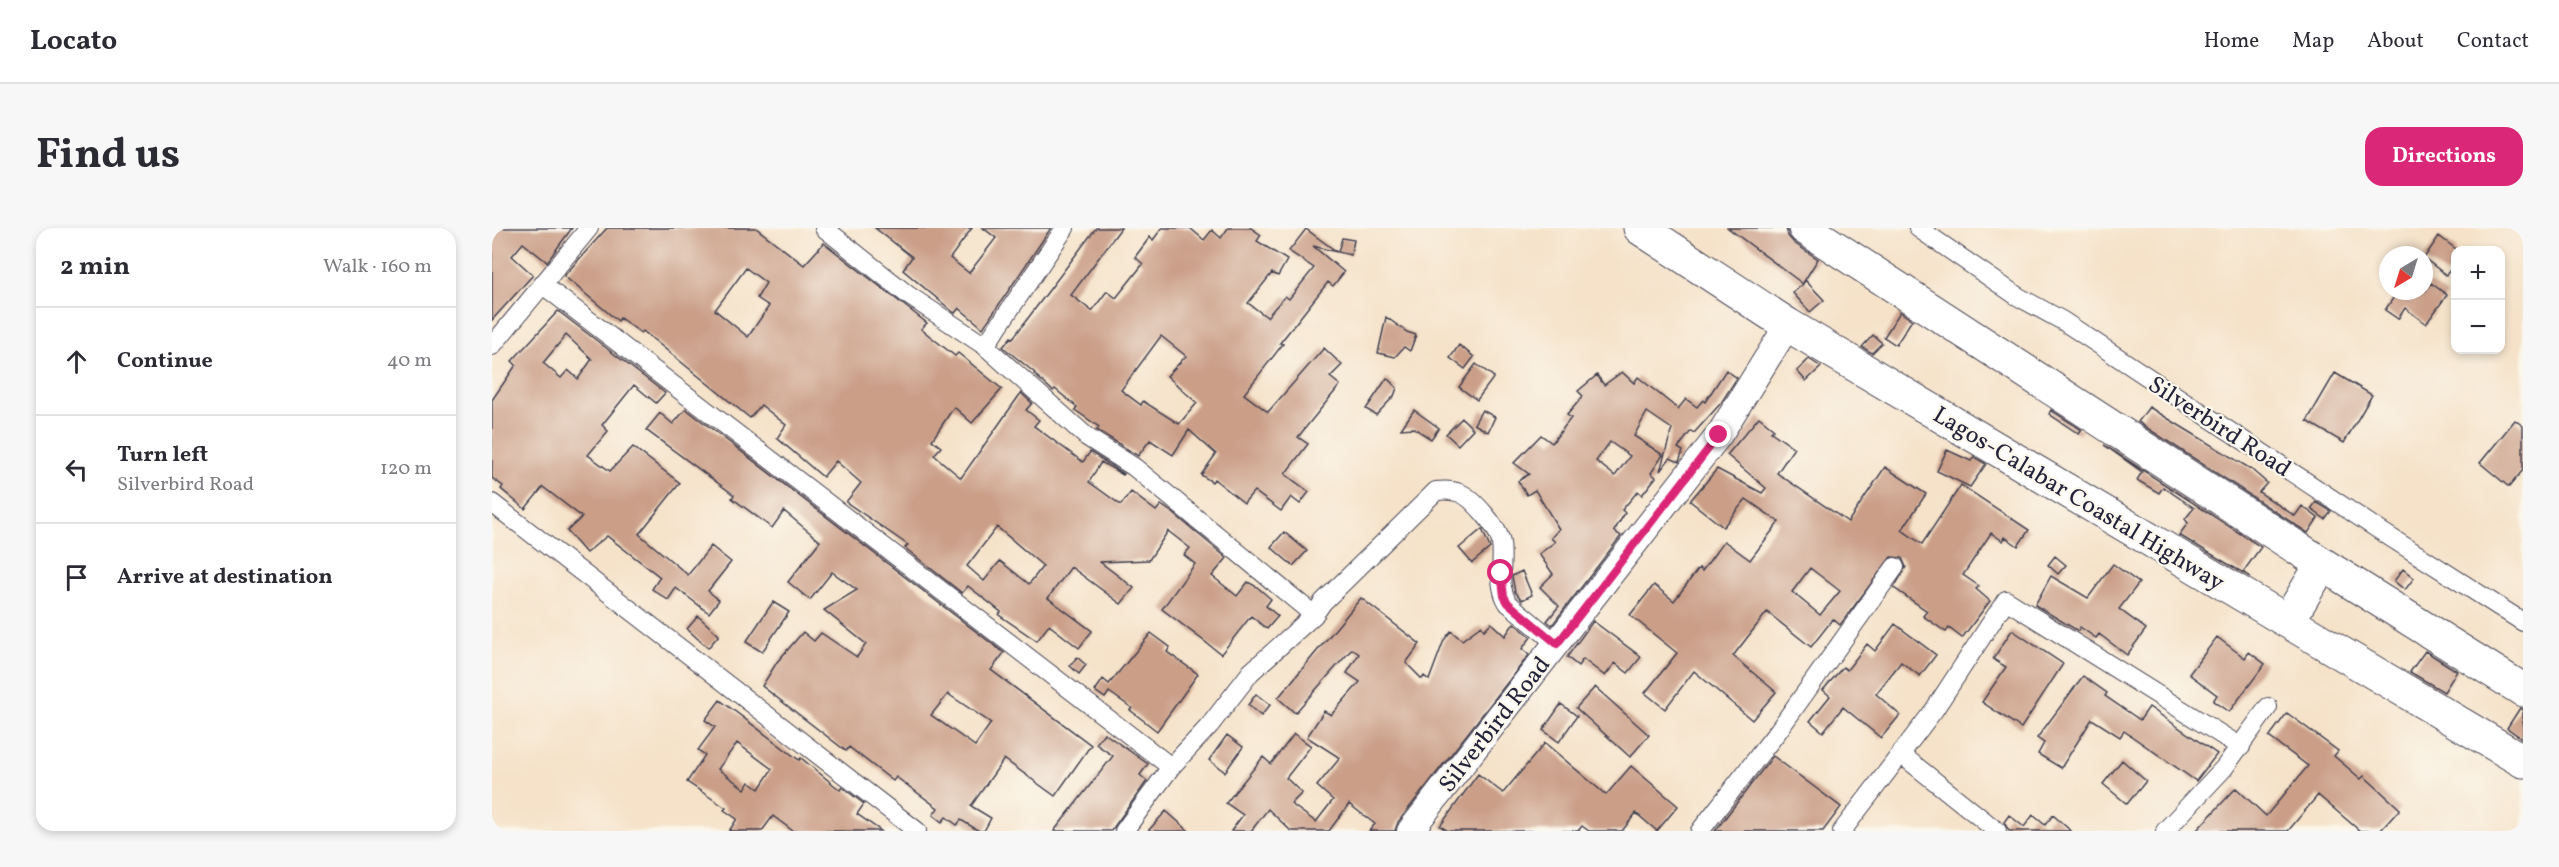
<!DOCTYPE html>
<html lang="en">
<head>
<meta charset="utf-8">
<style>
	:root { --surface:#fff; --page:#f7f7f7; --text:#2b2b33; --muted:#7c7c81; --line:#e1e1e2; --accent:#db2777 }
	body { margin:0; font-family:Vollkorn,serif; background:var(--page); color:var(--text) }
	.controls { position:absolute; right:18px; top:18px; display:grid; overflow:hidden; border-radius:12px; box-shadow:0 3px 9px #0003 }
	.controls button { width:54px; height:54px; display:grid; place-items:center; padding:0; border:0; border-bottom:2px solid var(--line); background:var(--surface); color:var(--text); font:30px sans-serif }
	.compass { position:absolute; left:1887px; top:18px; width:54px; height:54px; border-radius:50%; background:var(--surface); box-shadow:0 3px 9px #0003; rotate:218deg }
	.stop { position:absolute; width:18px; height:18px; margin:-14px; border:4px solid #db2777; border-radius:50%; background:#fff }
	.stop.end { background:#db2777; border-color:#fff; box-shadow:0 2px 6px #0008 }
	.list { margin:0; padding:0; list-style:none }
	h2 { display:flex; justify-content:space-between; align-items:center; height:78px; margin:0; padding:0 24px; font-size:26px }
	h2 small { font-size:20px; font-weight:400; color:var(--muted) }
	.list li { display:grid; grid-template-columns:39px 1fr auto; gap:18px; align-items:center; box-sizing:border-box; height:108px; padding:0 24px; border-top:2px solid var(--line) }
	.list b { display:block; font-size:22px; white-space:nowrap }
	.list p { margin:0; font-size:20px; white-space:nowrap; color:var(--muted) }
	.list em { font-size:20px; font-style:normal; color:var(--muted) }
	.icon { flex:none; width:33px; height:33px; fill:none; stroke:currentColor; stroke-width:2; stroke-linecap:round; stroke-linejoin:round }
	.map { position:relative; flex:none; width:2031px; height:603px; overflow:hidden; border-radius:18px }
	header { display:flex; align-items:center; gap:36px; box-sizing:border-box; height:84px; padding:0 30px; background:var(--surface); border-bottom:2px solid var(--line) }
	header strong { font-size:28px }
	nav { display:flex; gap:33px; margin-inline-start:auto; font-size:21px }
	.intro { display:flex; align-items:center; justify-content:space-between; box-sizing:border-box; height:144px; padding:0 36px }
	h1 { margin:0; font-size:42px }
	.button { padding:15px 27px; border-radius:18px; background:var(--accent); color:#fff; font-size:21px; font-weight:700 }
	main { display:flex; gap:36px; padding:0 36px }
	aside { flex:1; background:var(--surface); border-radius:18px; box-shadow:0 3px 9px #0003 }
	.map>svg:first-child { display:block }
	.building { fill:#ca9e87; fill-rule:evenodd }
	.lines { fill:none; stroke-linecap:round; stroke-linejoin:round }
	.street-casing { stroke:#423f50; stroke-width:20 }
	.secondary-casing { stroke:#423f50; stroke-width:28 }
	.highway-casing { stroke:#423f50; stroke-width:35 }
	.street { stroke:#fff; stroke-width:18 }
	.secondary { stroke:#fff; stroke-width:26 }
	.highway { stroke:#fff; stroke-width:33 }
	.route { stroke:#db2777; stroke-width:8 }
	.labels { text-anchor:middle; stroke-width:4.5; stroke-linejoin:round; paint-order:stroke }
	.street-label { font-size:24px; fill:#22223b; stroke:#fbf7ec }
</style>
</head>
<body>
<header>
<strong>Locato</strong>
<nav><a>Home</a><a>Map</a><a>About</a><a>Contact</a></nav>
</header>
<div class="intro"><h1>Find us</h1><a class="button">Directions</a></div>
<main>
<aside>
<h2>2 min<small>Walk · 160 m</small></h2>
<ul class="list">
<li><svg class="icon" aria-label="ahead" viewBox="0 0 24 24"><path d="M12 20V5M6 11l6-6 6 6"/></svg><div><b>Continue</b></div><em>40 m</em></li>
<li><svg class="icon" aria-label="left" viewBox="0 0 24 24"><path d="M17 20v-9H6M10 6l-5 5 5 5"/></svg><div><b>Turn left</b><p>Silverbird Road</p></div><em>120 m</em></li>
<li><svg class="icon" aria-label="arrive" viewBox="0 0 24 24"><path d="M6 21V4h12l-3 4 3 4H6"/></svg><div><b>Arrive at destination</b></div></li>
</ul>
</aside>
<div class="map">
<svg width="2031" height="603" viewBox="0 0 2031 603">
	<rect width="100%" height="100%" fill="#fbf7ec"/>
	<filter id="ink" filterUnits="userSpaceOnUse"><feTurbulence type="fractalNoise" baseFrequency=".0167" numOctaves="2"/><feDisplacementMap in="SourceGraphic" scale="12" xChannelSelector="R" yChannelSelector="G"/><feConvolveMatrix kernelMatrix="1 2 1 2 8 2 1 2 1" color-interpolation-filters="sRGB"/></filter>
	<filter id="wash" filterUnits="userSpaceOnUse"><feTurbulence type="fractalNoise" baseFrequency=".008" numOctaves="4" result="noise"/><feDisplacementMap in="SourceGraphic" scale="24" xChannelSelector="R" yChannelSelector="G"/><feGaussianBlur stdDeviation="1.35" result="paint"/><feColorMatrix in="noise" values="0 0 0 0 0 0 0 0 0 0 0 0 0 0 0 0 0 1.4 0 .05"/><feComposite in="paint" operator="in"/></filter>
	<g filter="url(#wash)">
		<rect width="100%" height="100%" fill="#f5e2c9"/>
		<g id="blocks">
			<path class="building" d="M0 0H80L55 34 31 15 20 28 41 47 0 92Z
				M115 0H264L312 37 332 15 435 95 429 101 463 128 466 125 510 161 480 195 462 179 440 212 449 219 442 227 469 250 529 165 540 175 534 182 547 192 542 198 591 234 598 224 632 246 631 247 609 234 597 254 629 277 639 264 664 283 669 277 681 285 735 330 720 348 745 368 756 354 765 359 779 371 774 378 786 388 775 401 759 388 729 426 670 381 703 336 692 327 698 320 676 303 657 332 608 334 642 360 629 376 579 339 556 370 600 403 587 420 557 397 545 413 507 387 509 384 476 358 470 365 413 320 416 317 354 274 369 255 344 233 331 249 285 210 294 197 269 177 258 190 151 103 149 105 128 90 126 93 72 48ZM254 40 274 55 265 70 277 78 256 109 223 82ZM505 299 551 338 537 356 508 333 492 353 475 338Z
				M383 0H480L458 30 477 45 504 10 491 0H559L491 100 467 80 463 85 460 83 411 42 420 29Z
				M604 0H629L579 67 600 83 615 63 624 70 651 36 643 29 658 9 661 12 670 0H698L712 12 720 2 729 10 736 0H759L769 7 765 13 795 32 786 48 780 45 756 75 775 89 793 68 797 71 822 40 797 23 814 1 845 24 821 18 852 44 841 58 836 54 788 115 791 116 752 166 776 184 832 120 850 137 838 149 848 157 806 209 816 216 793 246 817 264 808 276 799 269 789 283 762 263 752 275 722 251 720 254 709 247 724 226 697 202 681 227 658 212 646 228 605 202 607 199 583 182 585 179 563 161 561 163 542 146 543 145 511 119 519 109 521 110ZM669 108 694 128 675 148 705 175 687 196 651 173 649 177 629 162Z
				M1236 0H1294L1296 8 1302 15 1326 31 1311 55 1314 53 1332 72 1318 84 1301 65 1311 56Z
				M1947 8 1964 21V35L1954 47 1932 30Z
				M850 10 862 12 859 27 846 24Z
				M1939 55 1955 67 1934 96 1913 80 1906 91 1893 82 1906 63H1933Z
				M66 83 173 165 164 175 142 157 110 197 116 203 96 227 118 243 141 219 188 255 147 306 196 347 219 318 239 334 216 363 227 372 217 385 184 360 176 372 160 361 168 349 115 308 94 325 75 303 90 289 51 259 33 281 9 261 11 258 0 250V172L24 137 20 133ZM74 107 100 131 86 151 76 142 69 150 51 135Z
				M1408 84 1420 92 1404 117 1392 109Z
				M894 89 915 104 924 107 918 123 912 119 903 129 886 125Z
				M1381 107 1390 115 1380 125 1370 119Z
				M967 117 982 129 973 141 958 130Z
				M1317 131 1329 139 1314 153 1305 143Z
				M984 136 1002 149 985 172 967 159Z
				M1234 142 1245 150 1229 175 1202 205 1199 203 1186 220 1191 223 1187 234 1178 230 1168 243 1180 201 1155 184 1142 208 1171 227 1159 245 1164 249 1150 267 1146 263 1130 282 1133 285 1122 303 1129 308 1060 397 1055 393 1067 378 1048 359 1061 346 1047 326 1063 314 1059 310 1067 301 1043 262 1035 267 1026 253 1037 246 1022 235 1049 207 1060 215 1079 190 1075 187 1091 168 1086 163 1105 147 1112 157 1130 144 1142 155 1146 149 1186 181 1194 171 1205 179 1211 172 1213 174ZM1118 214 1138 228 1123 248 1104 233Z
				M1843 145 1880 167 1852 215 1815 193Z
				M895 150 905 160 902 168 884 187 874 181Z
				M1657 179 1759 241 1775 255 1767 264 1803 288 1810 278 1826 290 1816 305 1646 194Z
				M194 181 512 425 499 442 599 517 563 568 512 531 479 578 499 590 492 603H487L469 592 465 597 454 589 450 594 441 587 446 580 404 549 401 553 357 519 354 523 270 458 285 434 311 404 322 413 329 405 365 429 374 416 332 382 365 362 340 344 318 372 296 354 328 313 292 283 280 300 240 270 242 267 154 202 168 185 181 196ZM456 466 499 495 483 518 439 487Z
				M922 182 947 200 939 211 922 200 909 201Z
				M990 182 1003 189 996 204 982 196Z
				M1559 182 1590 202 1587 206 1557 186Z
				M1267 189 1282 201 1279 204 1302 220 1285 245 1356 294 1393 239 1434 266 1410 302 1430 316 1469 257 1537 302 1526 318 1513 309 1511 313 1499 305 1471 347 1487 358 1484 361 1498 373 1470 410 1457 400 1454 404 1431 388 1435 383 1402 360 1414 339 1410 330 1399 329 1348 397 1341 391 1319 419 1275 384 1241 428 1284 464 1260 492 1202 443 1173 481 1153 465 1185 425 1138 387 1162 357 1182 373 1207 340 1210 343 1232 313 1258 332 1287 294 1254 271 1231 299 1198 273 1225 241 1270 265 1274 260 1235 227ZM1318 340 1348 363 1328 387 1300 364Z
				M970 190 981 201 966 217 954 206Z
				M2023 192 2031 198V242L2017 259 1988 235Z
				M1612 217 1769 319 1751 344 1758 349 1687 307 1696 295 1693 291 1702 280 1671 259 1667 265 1645 252 1650 244Z
				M1455 222 1479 233 1482 229 1494 236 1478 259 1445 243Z
				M1824 274 1839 283 1833 291 1819 281Z
				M990 301 998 320 980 335 967 320Z
				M792 304 815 323 801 338 779 319Z
				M1563 328 1574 337 1566 346 1556 337Z
				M1621 336 1647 355 1627 381 1654 401 1635 427 1607 406 1604 410 1588 399 1586 403 1543 377 1559 348 1596 370Z
				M1911 341 1922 350 1913 362 1902 353Z
				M1030 343 1040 367 1030 372 1023 364 1020 348Z
				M869 370 928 416 914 435 930 451 932 448 937 452 952 412 959 403 970 412 989 398 992 402 999 395 1013 408 1022 395 1039 409 1030 421 1037 427 906 594 903 603H877L883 596 857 576 837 603H799L776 581 759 603H739L751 587 734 575 771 529 779 536 802 506 819 518 794 550 810 565 799 576 824 594 841 572 825 558 848 530 815 509 832 483 839 487 868 454 855 445 867 426 860 421 803 485 786 470Z
				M281 374 297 384 270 424 254 414Z
				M206 388 227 407 216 420 195 401Z
				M1101 393 1149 429 1136 445 1123 435 1113 448 1091 431 1086 438 1075 429Z
				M1403 396 1444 427 1428 448 1409 434 1384 466 1408 487 1389 510 1351 479 1331 504 1318 493 1338 468 1331 462 1351 439 1355 442 1375 416 1383 423Z
				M1520 402 1571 436 1529 500 1490 474 1514 439 1501 431Z
				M659 405 678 419 675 424 706 446 665 503 638 482 640 480 617 464 613 470 603 463 611 451 617 456Z
				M1725 409 1753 430 1757 424 1773 436 1737 484 1721 473 1725 467 1697 446Z
				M1933 423 1965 443 1952 464 1918 444Z
				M585 429 594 437 587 446 578 438Z
				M1591 448 1615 465 1613 468 1648 492 1657 479 1725 526 1704 553 1632 503 1628 509 1600 491 1569 540 1546 526 1552 515 1545 510Z
				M1103 459 1157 507 1138 529 1084 480Z
				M764 466 778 477 769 488 756 477Z
				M228 472 307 532 309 530 348 562 350 559 372 576 365 586 389 603H301L281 588 270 603H237L245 591 232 582 234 580 195 554 213 527 206 522 223 499 213 492ZM245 515 280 541 267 561 257 554 253 561 226 541Z
				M1069 476 1085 488 1067 514 1051 502Z
				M2028 480 2031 481V511L2015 500Z
				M1795 485 1846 523 1842 528 1869 551 1872 548 1908 581 1888 603H1868L1826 567 1796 603H1704L1744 560 1774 588 1816 538 1777 509Z
				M612 505 656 536 648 547 655 553 619 603H562L621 528 604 516Z
				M735 507 751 519 733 544 717 532Z
				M1053 515 1114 567 1139 538 1186 578 1165 603 1144 585 1130 603H1097L1090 598 1086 603H956L948 598 986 546 1011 565Z
				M1281 528 1349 579 1331 603H1223Z
				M1630 532 1654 553 1635 576 1611 556Z
				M674 583 697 603H656Z
				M1517 587 1532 599 1541 587 1553 597 1561 587 1579 603H1517L1512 594Z"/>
		</g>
	</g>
	<g filter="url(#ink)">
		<use href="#blocks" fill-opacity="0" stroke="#423f50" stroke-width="1.5"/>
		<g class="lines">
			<defs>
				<path id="street" d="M332 0 416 67 493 118 595 209 642 239 822 387
					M1426 0 1525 68 1571 93 1887 302 2031 394
					M51 57 679 539
					M0 118 97 0
					M493 118 573 0
					M0 275 425 603
					M1410 527 1505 603
					M632 603 679 539 718 497 759 444 822 387 831 374 944 263C952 262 960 262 968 265 981 270 1007 300 1009 315 1012 335 1004 356 1016 375L1065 416
					M1208 603 1286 503 1403 339
					M1350 603 1442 482 1514 372 1749 519
					M1673 603 1732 540 1776 479"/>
				<path id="secondary" d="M918 603 1227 207 1296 97"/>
				<path id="highway" d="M1148 0 1296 97 2031 533
					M1313 0 1830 336 2031 462
					M1796 393 1830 336"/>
			</defs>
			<use href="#street" class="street-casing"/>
			<use href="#secondary" class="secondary-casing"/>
			<use href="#highway" class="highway-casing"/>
			<use href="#street" class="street"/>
			<use href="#secondary" class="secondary"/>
			<use href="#highway" class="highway"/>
		</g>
	</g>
	<g class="lines" filter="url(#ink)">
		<path class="route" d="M1009 345 1012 368 1016 375 1065 416 1227 207"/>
	</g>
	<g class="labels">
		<g class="street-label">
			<text transform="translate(1728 198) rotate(33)" y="8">Silverbird Road</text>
			<text transform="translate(1587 270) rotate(31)" y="8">Lagos-Calabar Coastal Highway</text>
			<text transform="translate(1002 496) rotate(-52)" y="8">Silverbird Road</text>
		</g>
	</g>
</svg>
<div class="controls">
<button>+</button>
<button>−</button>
</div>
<svg class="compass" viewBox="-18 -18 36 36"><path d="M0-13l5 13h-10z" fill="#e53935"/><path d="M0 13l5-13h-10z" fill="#7c7c81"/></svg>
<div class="stop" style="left:1009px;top:345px"></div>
<div class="stop end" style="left:1227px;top:207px"></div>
</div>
</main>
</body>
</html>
